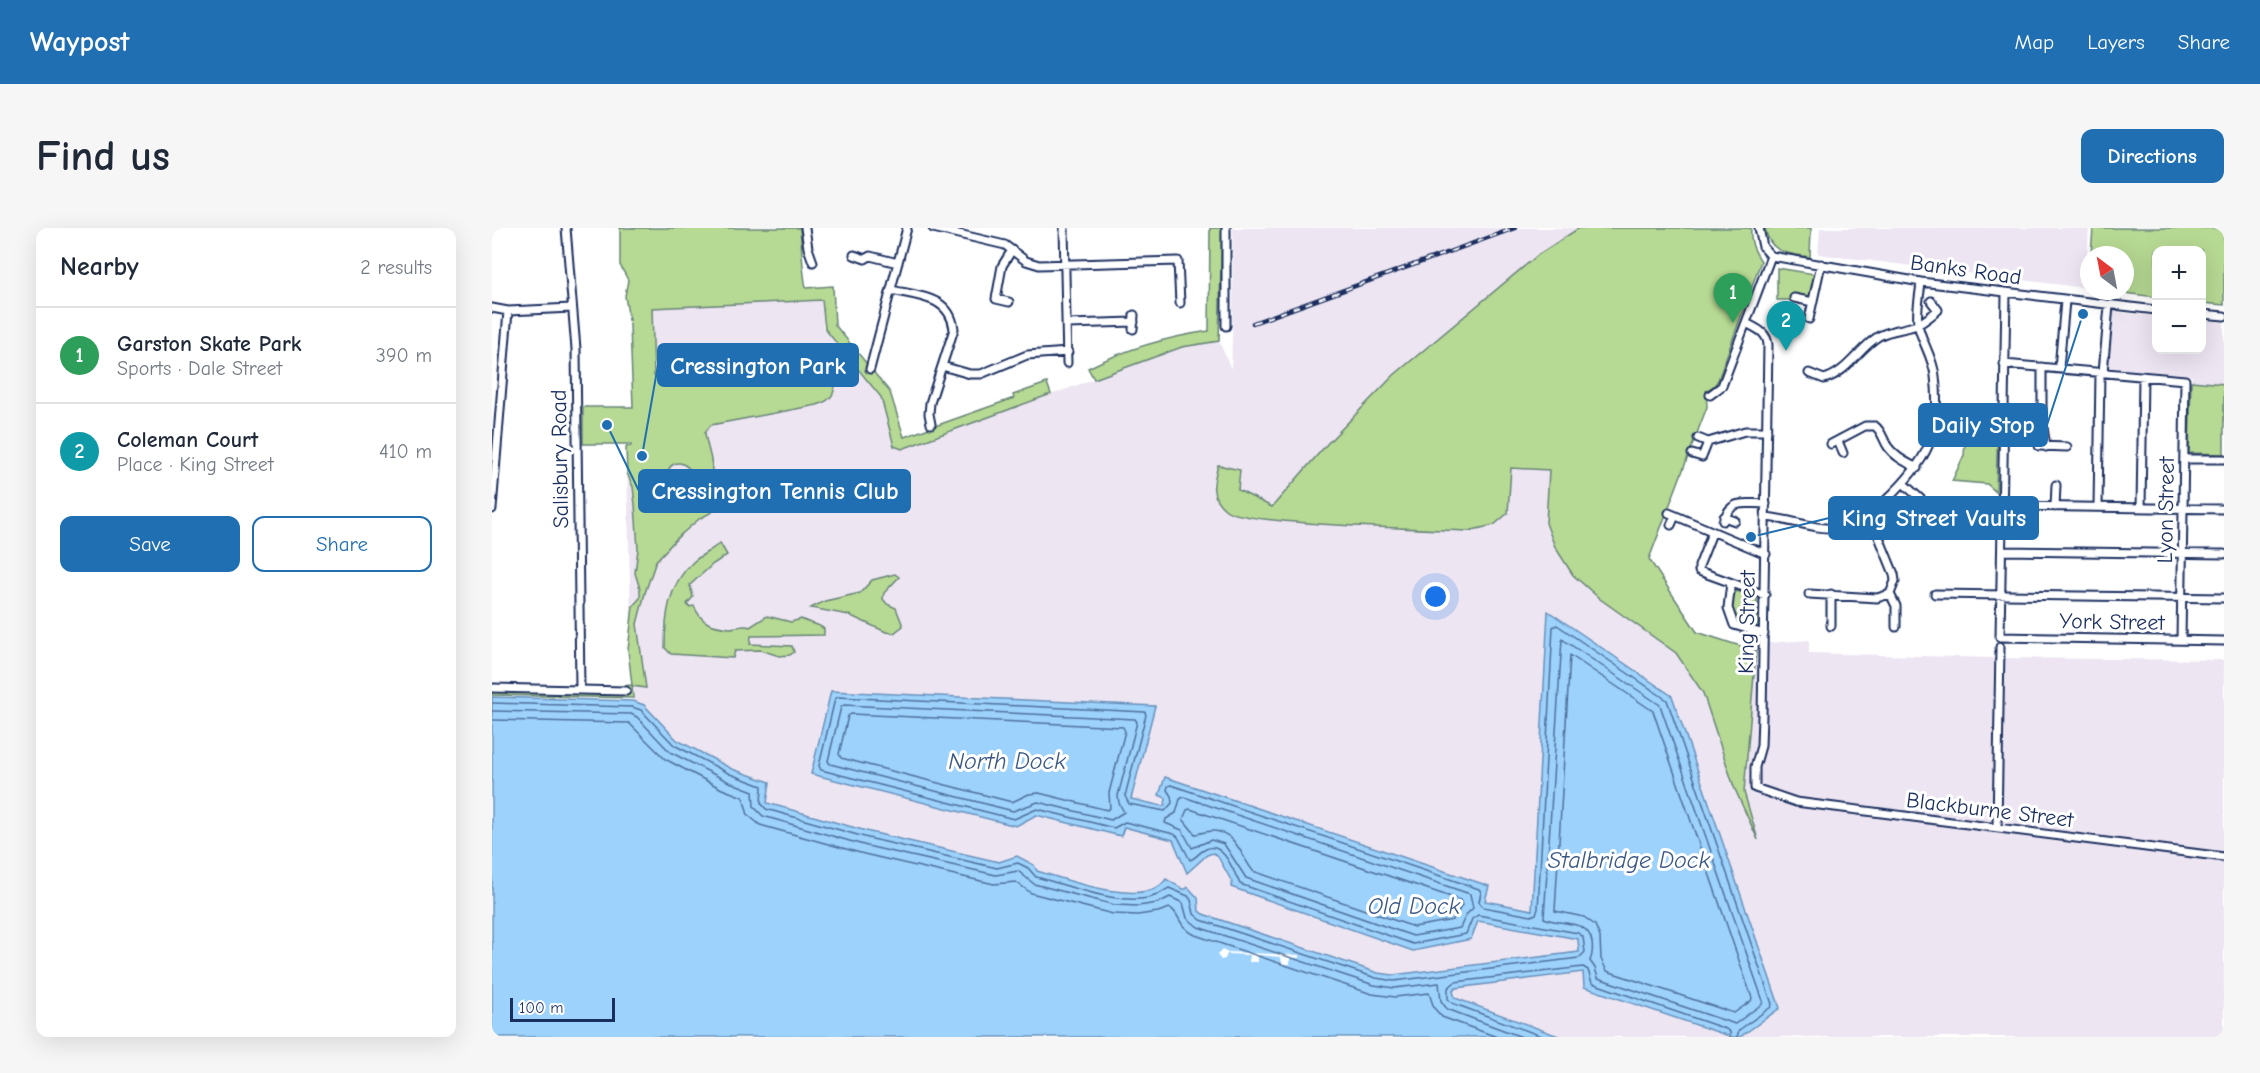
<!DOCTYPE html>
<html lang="en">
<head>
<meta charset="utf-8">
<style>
	:root { --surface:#fff; --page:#f6f6f7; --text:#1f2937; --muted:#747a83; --line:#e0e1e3; --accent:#1f6fb2 }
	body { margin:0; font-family:"Comic Neue",sans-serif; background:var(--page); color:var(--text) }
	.controls { position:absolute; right:18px; top:18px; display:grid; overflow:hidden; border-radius:12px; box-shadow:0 6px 24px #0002 }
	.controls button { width:54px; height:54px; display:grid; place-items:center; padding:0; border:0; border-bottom:2px solid var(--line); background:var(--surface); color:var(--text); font:30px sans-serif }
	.compass { position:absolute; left:1588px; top:18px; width:54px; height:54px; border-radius:50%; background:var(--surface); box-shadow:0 6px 24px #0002; rotate:328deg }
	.scale { position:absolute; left:18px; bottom:15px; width:105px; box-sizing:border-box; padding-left:6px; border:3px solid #1b2f5e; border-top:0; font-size:16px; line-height:21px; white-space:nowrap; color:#1b2f5e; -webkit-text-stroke:4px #fff; paint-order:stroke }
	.you { position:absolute; left:944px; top:369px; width:21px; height:21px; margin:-15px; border:4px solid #fff; border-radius:50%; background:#1a73e8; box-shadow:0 0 0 9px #1a73e833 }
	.badge { display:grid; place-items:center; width:39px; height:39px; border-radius:50%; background:var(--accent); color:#fff; font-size:20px; font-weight:700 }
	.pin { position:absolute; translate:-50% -50px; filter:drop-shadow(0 2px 3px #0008) }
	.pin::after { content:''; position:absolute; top:32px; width:21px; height:18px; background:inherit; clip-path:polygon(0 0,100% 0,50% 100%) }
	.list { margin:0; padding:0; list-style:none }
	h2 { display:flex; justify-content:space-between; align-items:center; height:78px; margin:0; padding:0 24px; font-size:26px }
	h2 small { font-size:20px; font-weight:400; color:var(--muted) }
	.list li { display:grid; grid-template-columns:39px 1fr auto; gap:18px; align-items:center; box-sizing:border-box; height:96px; padding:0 24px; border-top:2px solid var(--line) }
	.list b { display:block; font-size:22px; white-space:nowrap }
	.list p { margin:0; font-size:20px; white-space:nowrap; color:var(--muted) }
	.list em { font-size:20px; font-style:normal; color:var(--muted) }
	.actions { display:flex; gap:12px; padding:18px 24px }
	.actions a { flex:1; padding:14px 0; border:2px solid var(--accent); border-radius:12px; text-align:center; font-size:21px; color:var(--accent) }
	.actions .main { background:var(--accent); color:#fff }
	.map { position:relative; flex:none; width:1732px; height:809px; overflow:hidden; border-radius:12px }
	header { display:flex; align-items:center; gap:36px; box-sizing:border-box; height:84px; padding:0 30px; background:var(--accent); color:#fff }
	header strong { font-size:28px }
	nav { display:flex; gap:33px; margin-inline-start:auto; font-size:21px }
	.intro { display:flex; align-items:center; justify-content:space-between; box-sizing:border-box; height:144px; padding:0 36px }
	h1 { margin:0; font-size:42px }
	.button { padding:15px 27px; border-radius:12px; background:var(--accent); color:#fff; font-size:21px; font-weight:700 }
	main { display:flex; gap:36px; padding:0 36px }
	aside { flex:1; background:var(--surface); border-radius:12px; box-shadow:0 6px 24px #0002 }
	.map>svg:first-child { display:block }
	.built { fill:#ede5f2 }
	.green { fill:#b6d993; stroke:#688478; stroke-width:1.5 }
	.water { fill:#9cd2fb; stroke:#6891bc; stroke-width:1.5 }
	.pier { fill:#fff }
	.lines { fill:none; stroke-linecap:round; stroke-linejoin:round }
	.shore { stroke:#4f709d; stroke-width:1.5 }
	.minor-casing { stroke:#1b2f5e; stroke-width:11 }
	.minor { stroke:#fff; stroke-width:7 }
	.rail-casing { stroke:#1b2f5e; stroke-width:4.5 }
	.rail { stroke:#fff; stroke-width:2; stroke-dasharray:7; stroke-linecap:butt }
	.labels { text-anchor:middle; stroke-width:6; stroke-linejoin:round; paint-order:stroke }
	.street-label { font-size:22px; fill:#1b2f5e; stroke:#fff }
	.water-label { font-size:24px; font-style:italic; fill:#3b5885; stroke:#fff }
	.leader { fill:none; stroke:#1f6fb2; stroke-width:2 }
	.callout-dot { fill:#1f6fb2; stroke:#fff; stroke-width:2 }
	.callout { fill:#1f6fb2; stroke:#1f6fb2; stroke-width:2 }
	.callout-label { font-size:24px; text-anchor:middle; font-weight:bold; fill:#fff }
</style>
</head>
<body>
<header>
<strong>Waypost</strong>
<nav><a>Map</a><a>Layers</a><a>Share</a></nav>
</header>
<div class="intro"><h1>Find us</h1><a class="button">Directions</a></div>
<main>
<aside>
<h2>Nearby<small>2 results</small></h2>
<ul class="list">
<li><span class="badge" style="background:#2e9e5b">1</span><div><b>Garston Skate Park</b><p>Sports · Dale Street</p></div><em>390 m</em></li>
<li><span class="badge" style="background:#0f9aa8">2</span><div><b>Coleman Court</b><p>Place · King Street</p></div><em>410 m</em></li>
</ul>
<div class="actions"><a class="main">Save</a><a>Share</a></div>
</aside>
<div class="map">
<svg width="1732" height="809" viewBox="0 0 1732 809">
	<rect width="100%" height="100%" fill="#fff"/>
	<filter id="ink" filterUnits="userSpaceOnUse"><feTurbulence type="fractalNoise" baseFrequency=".0167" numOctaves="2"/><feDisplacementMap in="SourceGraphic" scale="12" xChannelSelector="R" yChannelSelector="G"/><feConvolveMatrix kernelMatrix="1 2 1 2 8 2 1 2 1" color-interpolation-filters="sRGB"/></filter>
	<g filter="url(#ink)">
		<path class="built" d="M741 0H1087L1047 26 902 147 835 216 780 280 746 262 727 237 720 257 755 289 1019 240 1058 242 1054 295 1063 319 1081 347 1108 371 1184 425 1211 465 1242 559 1264 606 1252 564 1264 423 1277 415 1317 412V425L1501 430 1732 432V809H1069L901 747 886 745 711 686 707 683 696 659 694 661H691L674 651 670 657 662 662 643 665 626 664 545 643 543 640 515 632 507 634 378 604 274 575 278 554 241 541 185 512 152 477 141 473 135 238 165 237 160 80 331 72V100L389 169 402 218 410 221 690 119 727 113 739 141 741 83Z
			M1328 0H1597L1593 60 1326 26Z
			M1622 84 1664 88V122H1710V92L1732 94V156L1699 153 1700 148 1616 139Z"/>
		<path class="green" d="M128 0H308C310 20 310 40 314 60L341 58 343 97 398 164 412 209 522 170 521 167 555 155 559 166 410 221 402 218 389 169 333 101 330 72 160 80 162 148 169 149 188 138 332 131 344 148C343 164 342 172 325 177L219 197 213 204C214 219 224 236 218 252 201 253 196 230 182 236 171 241 177 259 182 266 185 270 189 271 194 273L209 260 214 258 227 269 248 263 252 272 227 280 207 291 185 310 164 333 153 365 145 396 154 460 140 458 141 470 0 467V463L88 466 131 460 130 458 140 457 136 422 141 378 148 370V361L143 345 146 321 143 277 141 259 135 245 134 219 139 218V216H91V179H141L138 98 133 68 136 52 128 37Z
			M718 0H730L727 113 690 119 602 151 596 140C634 121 676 109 717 103Z
			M1087 0H1259C1258 14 1261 21 1269 33L1226 152 1222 158 1214 163 1215 179 1157 331 1205 404 1264 423 1252 564 1266 612 1242 559 1211 465 1184 425 1108 371 1081 347 1063 319 1054 295 1057 242 1019 240 1016 285 1002 297 976 303C940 301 753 297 734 282 717 269 721 255 726 237L748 242 746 262 780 279 835 216 902 147 1047 26Z
			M1273 0H1319L1318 29C1295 25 1278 26 1273 0Z
			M1601 0H1732V77L1710 75V22H1664V69L1615 63H1633V27H1599Z
			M1285 40 1323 46 1319 67 1312 69 1303 66 1298 72H1285Z
			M1699 153 1732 156V226L1697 225Z
			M1475 194H1506L1504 264 1495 256 1460 253 1472 227Z
			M228 315 235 327 221 336 198 357 201 369 195 376 197 379 202 378C210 396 219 398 238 400 246 400 251 396 258 399L275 388 299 394 309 391C317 396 326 395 332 401V407L259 408 258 416 300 418 302 424 298 427 287 428 269 422 243 423 241 430 179 426 173 420C173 388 176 357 201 334 209 327 220 322 228 315Z
			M403 346 407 349 392 365 391 371 395 376 404 380 411 398 402 405 394 404 357 387 319 380 333 373 368 365 380 352Z
			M1245 363 1265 371V399L1263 400 1243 393 1239 381V369Z"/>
		<path class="water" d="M1056 383 1180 468 1288 780 1248 809H1240L1092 759 1091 744 964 760 961 763 963 770 1069 809H0V469L141 473 152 477 185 512 240 541 278 554 275 575 378 604 507 634 525 628 542 637 545 643C574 651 655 682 674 651L691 661H694L696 659 706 670 707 683 711 686 886 745 901 747 1087 724 1086 711 986 693 979 711 921 723 739 659 740 654 725 627 721 625 715 627 695 645 681 612 632 599 629 608 544 587 524 598 319 546 339 463 663 478 639 571 670 578 673 577 674 570 667 567 673 549 997 658 993 673 1040 682Z"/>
		<path class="pier" d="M730 722 734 724 807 727V730L798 729V736H790L789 729 766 727V734H757L758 727 735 726 733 731 729 732 725 727Z"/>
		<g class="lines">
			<path class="shore" d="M1070 411 1168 477 1271 773 1270 776 1243 796 1106 750 1103 740 1098 733C1101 726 1101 721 1100 714 1096 690 1068 698 1052 690Z
				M1078 427 1161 483 1260 770 1259 773 1242 785 1115 743 1109 731 1108 709 1103 697 1092 689 1063 683Z
				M0 475 140 479 149 482 182 517 238 546 270 558 269 575 274 581 376 610 505 640 526 635 536 640 544 649C576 657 634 681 665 667 669 665 673 662 677 660L696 668 699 672 702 686 709 692 884 750 902 753 1087 730 1093 724 1091 709 1086 705 986 687 980 691 974 706 921 716 748 656C742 644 731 612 714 621 707 624 704 630 698 632L686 609 682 606 633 594 622 600 545 581 522 591 329 542 327 538 343 471 346 469 653 484 654 487 633 568 637 576 673 583 680 575 679 568 675 562 676 558 679 557 987 661 989 664 987 674 991 679 1039 688 1044 686 1046 681 1061 399 1065 397 1175 472 1280 776 1279 779 1247 802 1245 809
				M352 477 643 491 645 494 626 568 627 575 632 584 619 592 546 574 521 583 338 536 336 533 349 479Z
				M0 483 139 486 145 489 178 524 235 553 261 563 262 579 271 588 375 618 504 647 526 643 542 656 623 677 646 678 666 675 678 669 691 675 695 690 706 699 882 757 902 760 947 755 949 773 955 781 1030 809
				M359 486 631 499 633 503 617 565 618 580 615 582 547 565 537 566 520 574 349 530 347 526 356 488Z
				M0 492 137 495 173 531 230 561 251 569 256 587 268 597 372 626 502 656 524 654 539 665 621 686 646 687 666 684 678 680C688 685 685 698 703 707L880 766 903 769 937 765 942 780 950 789 1005 809
				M692 569 978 666 981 680 974 687 968 700 921 708 754 650 732 616 719 612 700 620 690 602 673 595 674 591 684 585 688 571Z
				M698 581 968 672 970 677 961 692 922 699 761 643C749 628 744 604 722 603 715 602 709 606 703 606L691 591 695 582Z
				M1052 809 960 775 956 771V760L963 754 1091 739 1096 742 1100 755 1234 801 1238 804V809"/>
			<defs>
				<path id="minor" d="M74 0 84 121 88 462
					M313 0 316 20 321 34
					M441 0 513 17 534 33 547 37 686 33 688 75
					M572 0 575 135
					M1267 0 1271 19 1279 28
					M362 27 373 31 378 28 406 35
					M1279 28 1429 54 1664 82
					M399 62C426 68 458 68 462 101L438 175 437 186 439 196
					M1514 66 1508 409 1732 413
					M1302 70 1321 74
					M517 74 504 71 510 38 520 22
					M0 80 16 83 80 80
					M1710 86 1732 88
					M1317 91 1329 36
					M1254 95C1265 101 1275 104 1276 117L1270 488 1269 518 1263 539V560L1304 574 1732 629
					M576 96 642 94
					M734 98V0
					M641 101 642 87
					M1512 136 1693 152 1689 412
					M450 138 478 146H489L535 127 576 124
					M1550 139V192L1554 219
					M1567 140 1573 73
					M378 141 415 0
					M1611 144 1617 78
					M1317 145 1332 151C1355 145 1367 120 1387 108 1399 101 1414 102 1427 96 1434 92 1440 87 1446 82L1439 73
					M1218 167 1230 158 1279 28
					M1206 210 1216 214
					M1346 213 1351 225
					M1339 216 1373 198H1383C1390 203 1391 212 1396 219 1403 229 1414 234 1425 240
					M1547 218 1575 219
					M1200 226 1210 229 1216 214 1253 203H1275
					M1692 231H1732
					M1412 256 1451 291 1460 295 1492 300
					M1510 278 1732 281
					M1563 279 1564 257
					M1606 279 1608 144
					M1649 280 1651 148
					M0 281 16 83
					M1177 285 1274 326
					M1480 286 1482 299
					M1232 289 1243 293
					M1274 289C1298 291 1322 302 1346 300 1365 299 1380 285 1393 273 1435 234 1450 206 1443 148 1441 129 1429 113 1426 96 1424 83 1428 67 1429 54
					M1231 293C1240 270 1252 276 1274 276
					M1179 297 1183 288
					M1220 305 1207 338V343L1273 367
					M1510 323 1732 326
					M1239 355 1236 380 1242 397 1272 406
					M1317 366 1385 370 1398 366 1403 353 1402 346 1378 287
					M1339 366V398
					M1398 366 1404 378V399
					M1443 366 1732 370
					M0 460 134 463
					M1505 599 1508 419"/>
			</defs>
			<use href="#minor" class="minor-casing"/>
			<use href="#minor" class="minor"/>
			<defs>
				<path id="rail" d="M761 95 1023 0"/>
			</defs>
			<use href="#rail" class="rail-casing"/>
			<use href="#rail" class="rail"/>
		</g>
	</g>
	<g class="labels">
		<g class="street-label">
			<text transform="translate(1474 41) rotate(8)" y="8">Banks Road</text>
			<text transform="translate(67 231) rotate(-91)" y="8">Salisbury Road</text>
			<text transform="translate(1673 282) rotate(-89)" y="8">Lyon Street</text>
			<text transform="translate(1620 393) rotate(1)" y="8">York Street</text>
			<text transform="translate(1254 394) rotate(-89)" y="8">King Street</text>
			<text transform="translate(1498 581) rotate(7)" y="8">Blackburne Street</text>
		</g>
		<g class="water-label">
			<text x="515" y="541">North Dock</text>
			<text x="1137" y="640">Stalbridge Dock</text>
			<text x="922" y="686">Old Dock</text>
		</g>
	</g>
	<path class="leader" d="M150 228L166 137M1591 86L1555 197M115 197L147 263M1259 309L1337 290"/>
	<g class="callout-dot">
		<circle cx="150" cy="228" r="6"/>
		<circle cx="1591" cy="86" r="6"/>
		<circle cx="115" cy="197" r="6"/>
		<circle cx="1259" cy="309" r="6"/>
	</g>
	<g class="callout">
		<rect x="166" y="116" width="200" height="42" rx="6"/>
		<rect x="1427" y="176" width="128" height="42" rx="6"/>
		<rect x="147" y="242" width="271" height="42" rx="6"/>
		<rect x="1337" y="269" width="209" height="42" rx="6"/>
	</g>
	<g class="callout-label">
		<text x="266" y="146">Cressington Park</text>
		<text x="1491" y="205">Daily Stop</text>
		<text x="283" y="271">Cressington Tennis Club</text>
		<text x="1442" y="298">King Street Vaults</text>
	</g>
</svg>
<div class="controls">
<button>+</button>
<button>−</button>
</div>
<svg class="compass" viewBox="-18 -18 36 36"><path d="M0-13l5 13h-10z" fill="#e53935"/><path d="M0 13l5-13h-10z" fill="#747a83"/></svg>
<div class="scale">100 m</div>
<div class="you"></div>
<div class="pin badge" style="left:1241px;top:95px;background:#2e9e5b">1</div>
<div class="pin badge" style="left:1294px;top:123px;background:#0f9aa8">2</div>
</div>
</main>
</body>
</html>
